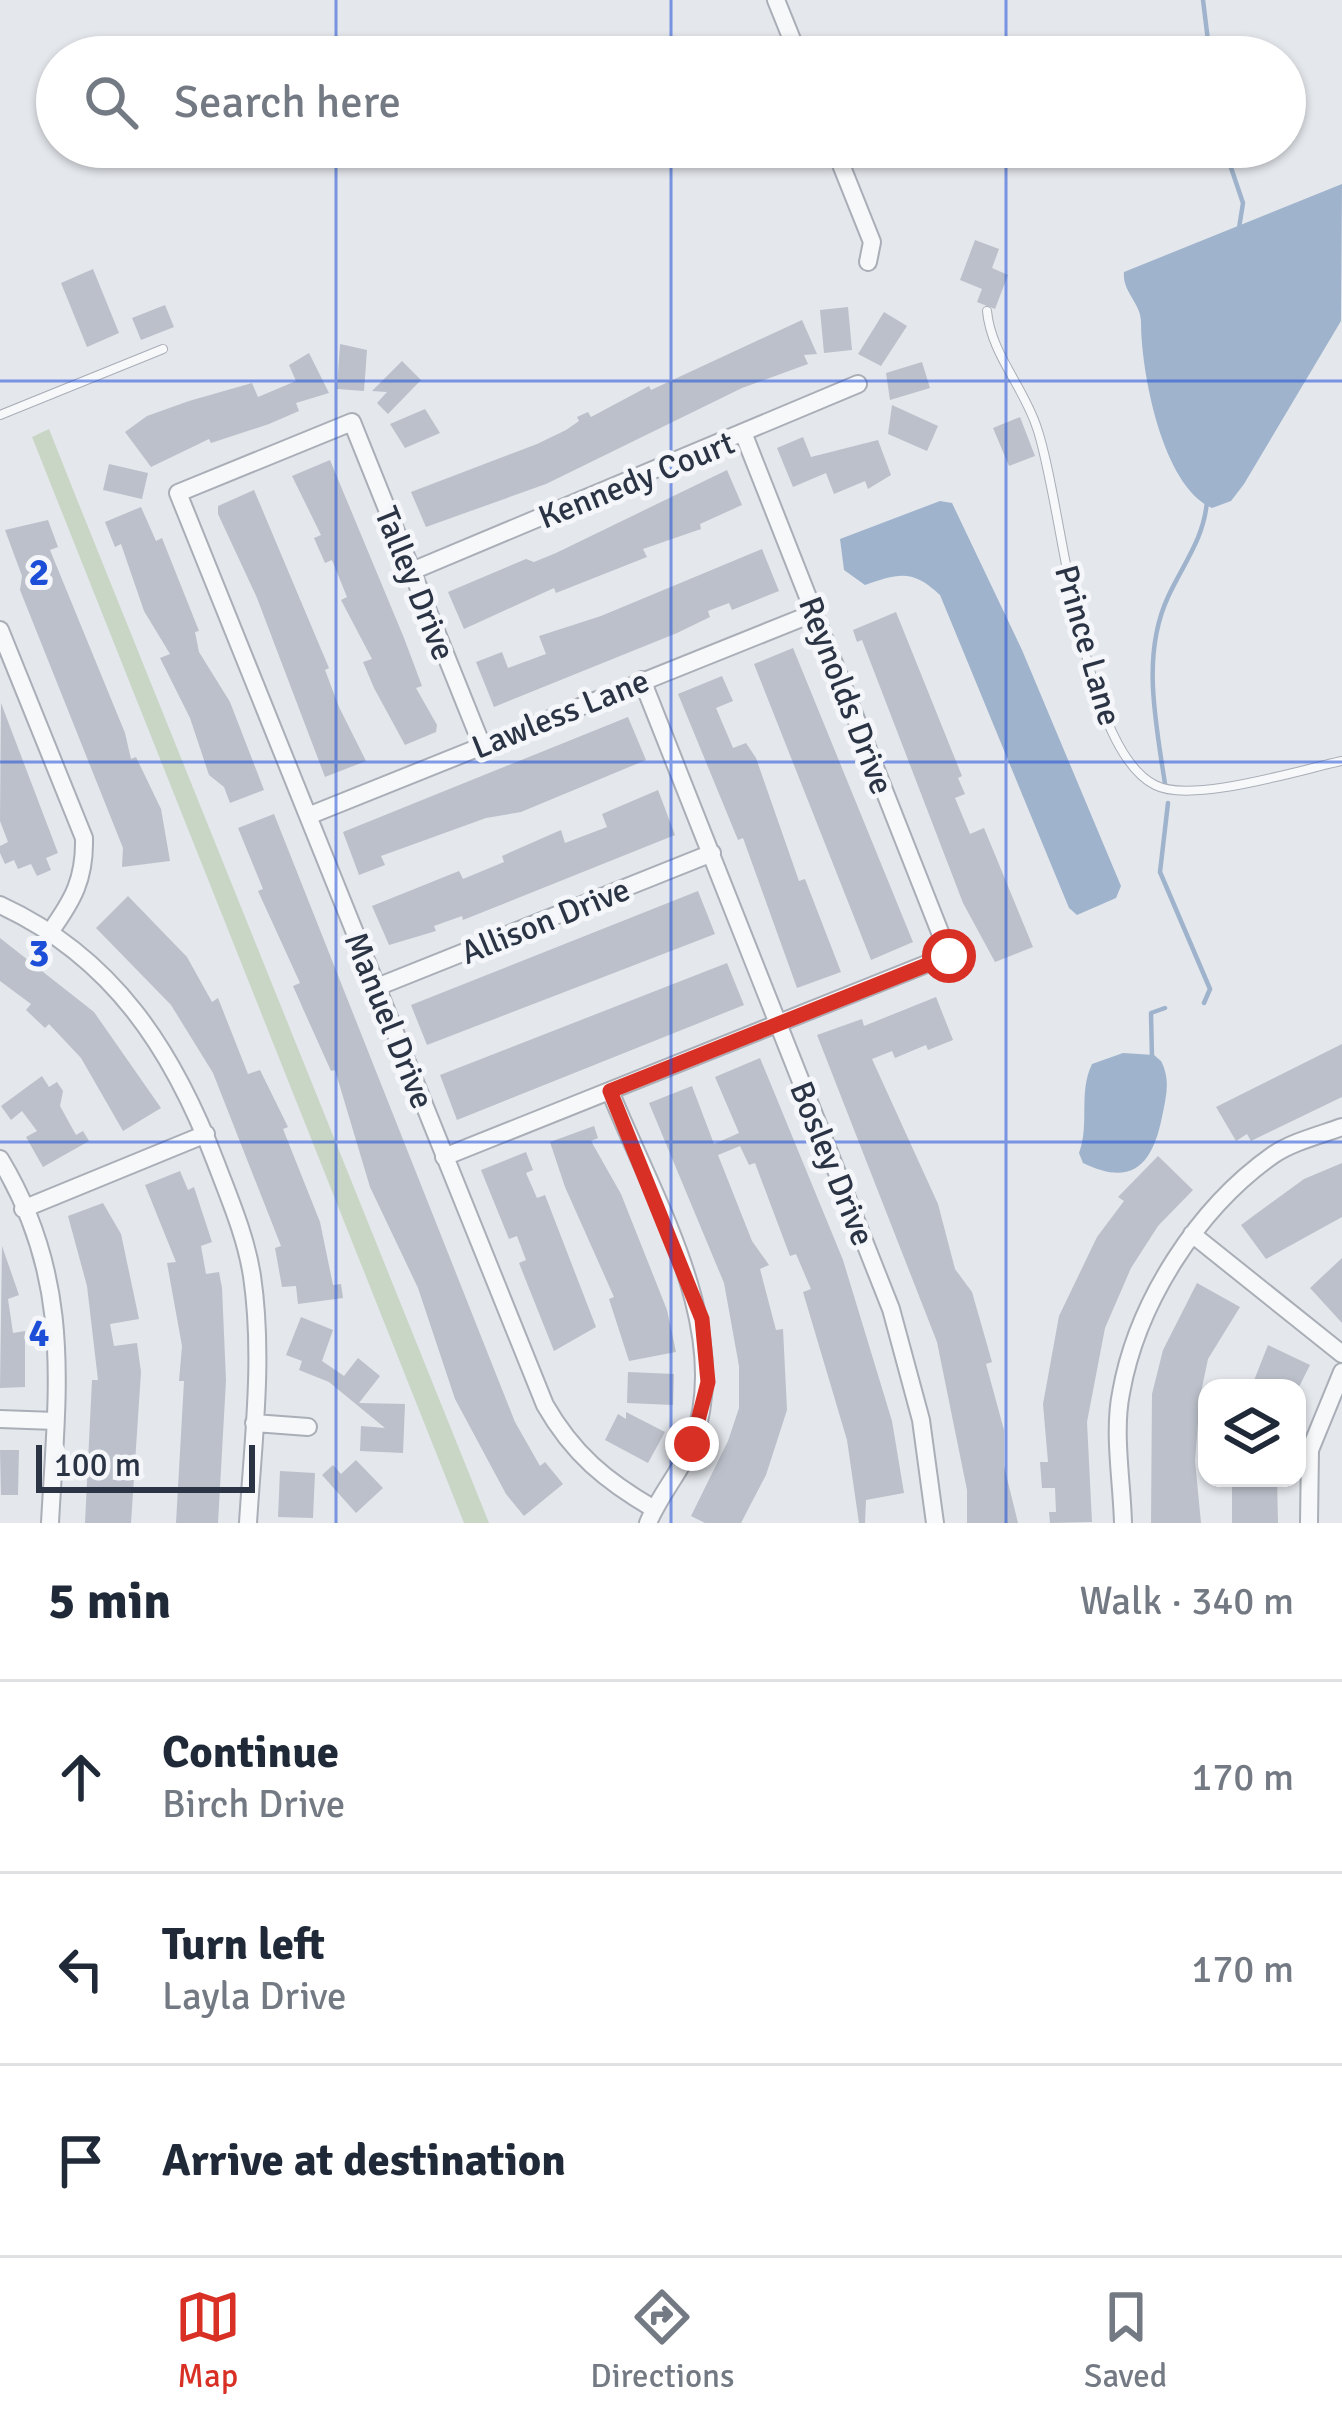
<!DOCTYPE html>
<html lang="en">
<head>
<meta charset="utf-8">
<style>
	:root { --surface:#fff; --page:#f2f2f3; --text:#1f2937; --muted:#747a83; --line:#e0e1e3; --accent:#d93025 }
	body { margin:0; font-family:Signika,sans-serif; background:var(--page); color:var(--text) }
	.controls { position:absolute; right:36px; bottom:36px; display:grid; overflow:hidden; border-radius:24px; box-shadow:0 3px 9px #0004 }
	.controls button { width:108px; height:108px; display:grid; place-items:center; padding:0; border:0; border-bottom:3px solid var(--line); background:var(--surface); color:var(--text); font:60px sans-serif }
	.scale { position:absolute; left:36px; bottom:30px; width:219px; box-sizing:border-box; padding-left:12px; border:6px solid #2b3445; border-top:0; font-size:33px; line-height:42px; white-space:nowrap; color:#2b3445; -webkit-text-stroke:9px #f4f6f9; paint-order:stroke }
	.stop { position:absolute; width:36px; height:36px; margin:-27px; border:9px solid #d93025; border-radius:50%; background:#fff }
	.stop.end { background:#d93025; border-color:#fff; box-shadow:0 3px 12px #0008 }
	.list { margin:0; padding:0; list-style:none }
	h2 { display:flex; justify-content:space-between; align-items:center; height:156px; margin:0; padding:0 48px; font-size:51px }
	h2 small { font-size:39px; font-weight:400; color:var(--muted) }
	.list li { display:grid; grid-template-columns:78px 1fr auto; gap:36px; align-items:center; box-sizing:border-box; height:192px; padding:0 48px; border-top:3px solid var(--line) }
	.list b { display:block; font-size:45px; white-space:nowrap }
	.list p { margin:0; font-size:39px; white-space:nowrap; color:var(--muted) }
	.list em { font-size:39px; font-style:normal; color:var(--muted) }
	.icon { flex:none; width:66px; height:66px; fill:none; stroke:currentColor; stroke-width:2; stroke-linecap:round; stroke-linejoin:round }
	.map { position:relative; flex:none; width:1342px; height:1523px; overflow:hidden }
	.search { position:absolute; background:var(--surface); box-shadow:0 3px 9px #0004; left:36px; right:36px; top:36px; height:132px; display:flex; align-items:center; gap:30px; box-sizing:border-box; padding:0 42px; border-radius:66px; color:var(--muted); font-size:45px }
	.sheet { height:732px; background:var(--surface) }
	nav { display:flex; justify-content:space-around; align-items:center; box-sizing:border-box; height:168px; border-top:3px solid var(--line); background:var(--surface); font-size:33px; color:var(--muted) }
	nav a { display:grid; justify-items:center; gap:6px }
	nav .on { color:var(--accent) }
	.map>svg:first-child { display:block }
	.green { fill:#c9d6c5 }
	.water { fill:#9fb4cc }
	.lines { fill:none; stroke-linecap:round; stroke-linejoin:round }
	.stream { stroke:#9fb4cc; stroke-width:4.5 }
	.building { fill:#bbc0ca }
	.lane-casing { stroke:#a9aeb7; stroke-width:10 }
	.street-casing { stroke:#a9aeb7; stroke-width:20 }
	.lane { stroke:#f7f8fa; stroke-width:8 }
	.street { stroke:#f7f8fa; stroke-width:16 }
	.route { stroke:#d93025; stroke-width:15 }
	.grid { fill:none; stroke:#1d4ed8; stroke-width:3; stroke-opacity:0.55 }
	.labels { text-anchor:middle; stroke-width:10; stroke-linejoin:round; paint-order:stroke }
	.street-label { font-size:33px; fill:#2b3445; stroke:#f4f6f9 }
	.grid-label { font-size:39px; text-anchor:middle; font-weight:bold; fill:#1d4ed8; stroke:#f4f6f9; stroke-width:10; stroke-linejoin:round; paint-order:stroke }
</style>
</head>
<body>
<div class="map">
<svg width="1342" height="1523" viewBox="0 0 1342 1523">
	<rect width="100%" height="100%" fill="#e4e7ec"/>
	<path class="green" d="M49 429 78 502 489 1523H464L32 437Z"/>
	<path class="water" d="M1342 184 1341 321 1244 484 1231 501 1212 508C1162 486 1141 371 1141 322 1141 303 1122 292 1124 272Z
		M940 501 952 503 1022 650 1121 886 1116 898 1077 915 1069 908 940 595C913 569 899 573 865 585L844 570 840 539Z
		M1123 1053 1154 1055 1161 1061C1171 1080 1166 1097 1162 1117 1153 1162 1134 1188 1083 1163L1079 1153C1090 1124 1078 1093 1092 1064Z"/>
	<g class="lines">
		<path class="stream" d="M1203 0 1210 57
			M1224 147 1243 203 1239 228
			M1165 784C1156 723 1141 655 1168 597 1183 564 1204 539 1207 501
			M1168 803 1160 872 1210 989 1204 1003
			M1152 1058 1151 1013 1165 1008"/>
	</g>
	<path class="building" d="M975 240 999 249 992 268 1008 275 995 309 977 302 982 289 960 280Z
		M93 269 119 333 87 347 61 283Z
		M165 305 174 327 141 340 132 318Z
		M848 307 852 350 824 353 820 310Z
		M884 312 907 326 881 366 858 354Z
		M802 320 817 354 804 355 808 364 742 388 546 484 426 527 411 492 537 444 566 430 579 421 577 417 588 412 591 417 649 386 651 390Z
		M340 344 367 350 364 391 337 389Z
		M309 353 329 393 296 403 299 411 269 424 211 443 209 439 151 467 125 432 147 416 189 401 252 383 258 397 296 381 289 365Z
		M402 361 421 380 388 414 377 403 387 392 372 391Z
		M922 362 930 388 890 400 886 373Z
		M892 405 938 426 927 451 888 434Z
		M425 409 440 433 405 448 390 424Z
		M1020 417 1035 456 1009 466 993 428Z
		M803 437 811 457 878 440 891 475 868 489 865 481 834 494 826 473 793 487 777 448Z
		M330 460 404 638 422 686 416 688 437 725 436 732 405 745 374 688 363 662 372 659 341 600 347 597 332 560 325 563 314 538 321 535 292 476Z
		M109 464 148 473 142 499 103 490Z
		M727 470 742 505 700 524 701 529 643 549 647 557 556 593 554 588 464 629 448 592 526 559 534 562 556 553Z
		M254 490 329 668 325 670 339 707 366 761 325 777 257 598 218 514V506Z
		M141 507 156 541 162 538 199 631 195 632 199 652 230 702 264 790 230 803 224 787 209 775 190 718 160 658 170 654 144 611 121 544 115 547 105 522Z
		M48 520 58 547 50 550 125 733 131 759 136 757 161 809 170 861 122 867 123 848 20 590 22 576 5 530Z
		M762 549 779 591 732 610 729 603 708 611 710 617 677 633 494 707 476 662 502 652 508 668 546 654 539 636 601 616Z
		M896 612 962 776 958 778 965 794 955 798 970 834 984 828 1033 947 995 962 963 903 862 640 857 642 853 630Z
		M793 648 913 942 871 960 754 664Z
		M722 676 733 701 716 708 733 748 746 743 756 758 799 881 805 879 841 972 797 988 743 838 738 840 678 694Z
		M1 703 58 853 46 858 51 870 37 876 31 864 18 869 14 860 5 864 0 853V846L8 842 0 821Z
		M628 717 646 760 521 812 486 818 381 856 385 865 359 875 343 832Z
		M658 790 675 835 463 920 462 916 434 926 436 931 389 945 372 906 459 871 463 879 504 862 502 856 561 830 565 843 607 827 602 814Z
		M274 814 515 1422 540 1466 545 1462 563 1484 524 1516 506 1494 455 1399 418 1288 370 1187 335 1070 331 1071 304 1011 293 986 300 983 258 891 263 889 238 828Z
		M698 891 715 934 427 1045 411 1005Z
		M128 896 187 957 212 1002 218 998 248 1074 260 1070 288 1127 283 1129 320 1222 333 1285 341 1284 343 1298 298 1304 296 1286 282 1287 275 1248 281 1246 213 1073 171 1005 96 928Z
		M0 938 94 1012 161 1108 123 1131 81 1058 49 1024 45 1028 26 1010 31 1004 0 981Z
		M727 963 744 1005 457 1120 440 1075Z
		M936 997 953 1040 928 1050 926 1045 895 1058 892 1051 872 1059 938 1204 955 1269 972 1292 992 1362 986 1364 1004 1430V1466L1018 1523H967V1490L937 1342 817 1035 862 1019 864 1026Z
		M1342 1044V1097L1251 1141 1247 1134 1236 1141 1216 1107Z
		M760 1058 843 1260 892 1421 904 1493 866 1500 865 1523H859L847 1440 803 1292 811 1289 796 1254 790 1256 755 1163 749 1165 740 1146 718 1155 752 1241 769 1265 760 1269 776 1330 783 1329 787 1410 766 1475 741 1523H705L691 1516 728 1441 739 1408V1366L724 1283 649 1103 692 1086 714 1144 739 1133 715 1077Z
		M42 1076 49 1087 57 1082 63 1091 60 1106 76 1135 83 1131 89 1141 43 1167 26 1137 37 1131 22 1111 11 1120 1 1106Z
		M594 1126 598 1138 591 1141 621 1194 667 1310 676 1352 629 1361 609 1299 614 1297 565 1187 550 1142Z
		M526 1152 533 1170 526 1173 537 1198 545 1195 596 1327 554 1351 519 1263 526 1260 517 1236 509 1239 481 1170Z
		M1158 1156 1193 1190 1158 1226 1131 1268 1105 1328 1087 1422 1092 1522 1050 1523 1049 1512H1056L1055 1488H1042L1040 1462H1048L1043 1404 1059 1316 1097 1237 1124 1201 1118 1197Z
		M1342 1163V1217L1266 1259 1241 1225 1304 1179Z
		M180 1171 188 1190 194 1187 212 1242 201 1246 206 1274 219 1272 222 1288 226 1380 218 1523H176L184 1381H179L182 1346 167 1263 176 1262 145 1185Z
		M103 1203 121 1234 139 1319 110 1324 114 1346 137 1343 141 1372 131 1523H85L92 1380H98L87 1286 68 1216Z
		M2 1246 19 1295 8 1299 13 1333 25 1331V1387L0 1388Z
		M1342 1258V1323L1310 1288Z
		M1197 1283 1240 1307 1208 1359 1200 1397 1195 1461 1201 1523H1151L1152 1394 1163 1350Z
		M301 1317 333 1330 322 1361 344 1376 358 1358 380 1376 359 1403 405 1404 403 1453 360 1451 361 1426 385 1428 329 1382 299 1370 302 1361 286 1355Z
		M1268 1345 1310 1365 1297 1391 1251 1388Z
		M628 1372 674 1374 673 1405 627 1403Z
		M626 1412 665 1432 648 1463 605 1440 618 1414 626 1419Z
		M0 1450H19L18 1495H1Z
		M356 1460 383 1488 356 1513 322 1475 333 1465 341 1474Z
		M280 1471 315 1473 313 1518 278 1517Z
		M1232 1478H1277L1278 1523H1232Z"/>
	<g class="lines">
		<defs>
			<path id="lane" d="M987 311C991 354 1024 387 1037 428 1063 504 1080 748 1155 785 1191 804 1299 770 1342 761
				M0 415 163 349"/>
			<path id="street" d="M776 0 799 57
				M834 147 872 242 868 262
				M412 571 858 384
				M0 630 84 838C85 879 73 900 50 932
				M642 680 891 1309 921 1420 935 1523
				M481 743 352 422 178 493 545 1405C573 1454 606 1481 654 1509
				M308 816 814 613
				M0 905C113 957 173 1050 216 1163 230 1200 246 1237 252 1276 264 1357 253 1442 248 1523
				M377 987 712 853
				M610 1091C652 1196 734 1329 693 1442 682 1470 660 1494 648 1523
				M444 1157 949 955 744 435
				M0 1159C74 1281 57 1390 50 1523
				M23 1209 206 1134
				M1192 1234 1342 1354
				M0 1419 55 1421
				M254 1423 308 1427
				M1123 1523C1122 1482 1113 1433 1121 1393 1137 1302 1198 1208 1273 1155 1292 1142 1320 1135 1342 1127
				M1309 1523 1310 1450 1342 1372"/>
		</defs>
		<use href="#lane" class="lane-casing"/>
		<use href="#street" class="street-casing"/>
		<use href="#lane" class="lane"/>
		<use href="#street" class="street"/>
	</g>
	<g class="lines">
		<path class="route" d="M692 1444 708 1382 702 1319 610 1091 949 956"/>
	</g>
	<path class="grid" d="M336 0V57M671 0V57M1006 0V57M336 147V1523M671 147V1523M1006 147V1523M0 381H1342M0 762H1342M0 1142H1342"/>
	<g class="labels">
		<g class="street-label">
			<text transform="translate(636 479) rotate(-22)" y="12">Kennedy Court</text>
			<text transform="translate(416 583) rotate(68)" y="12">Talley Drive</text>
			<text transform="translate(1089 645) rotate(74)" y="12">Prince Lane</text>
			<text transform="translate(847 695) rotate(69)" y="12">Reynolds Drive</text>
			<text transform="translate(560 713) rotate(-22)" y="12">Lawless Lane</text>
			<text transform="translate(545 920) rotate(-22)" y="12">Allison Drive</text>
			<text transform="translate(390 1020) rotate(68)" y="12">Manuel Drive</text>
			<text transform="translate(833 1163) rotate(68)" y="12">Bosley Drive</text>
		</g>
	</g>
	<g class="grid-label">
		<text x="39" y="585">2</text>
		<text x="39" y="966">3</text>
		<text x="39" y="1346">4</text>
	</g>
</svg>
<div class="controls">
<button><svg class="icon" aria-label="layers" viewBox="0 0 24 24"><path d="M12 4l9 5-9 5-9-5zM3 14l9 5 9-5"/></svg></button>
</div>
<div class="scale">100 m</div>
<div class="stop" style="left:949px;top:956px"></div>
<div class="stop end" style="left:692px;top:1444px"></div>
<div class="search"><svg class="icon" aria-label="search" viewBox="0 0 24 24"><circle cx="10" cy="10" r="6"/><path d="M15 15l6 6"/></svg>Search here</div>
</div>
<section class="sheet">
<h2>5 min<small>Walk · 340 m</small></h2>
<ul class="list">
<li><svg class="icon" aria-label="ahead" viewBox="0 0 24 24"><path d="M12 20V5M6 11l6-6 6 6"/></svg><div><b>Continue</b><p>Birch Drive</p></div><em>170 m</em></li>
<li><svg class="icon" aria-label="left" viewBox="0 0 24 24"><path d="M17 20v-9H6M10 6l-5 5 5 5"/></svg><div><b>Turn left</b><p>Layla Drive</p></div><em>170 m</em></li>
<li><svg class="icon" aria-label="arrive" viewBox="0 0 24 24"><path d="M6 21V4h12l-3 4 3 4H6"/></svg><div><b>Arrive at destination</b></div></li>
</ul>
</section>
<nav>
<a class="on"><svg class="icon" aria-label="map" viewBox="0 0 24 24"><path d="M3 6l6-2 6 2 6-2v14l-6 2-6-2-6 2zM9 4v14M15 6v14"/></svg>Map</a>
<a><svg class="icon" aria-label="directions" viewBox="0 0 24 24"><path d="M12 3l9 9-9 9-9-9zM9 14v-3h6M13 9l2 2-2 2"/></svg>Directions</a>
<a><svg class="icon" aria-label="saved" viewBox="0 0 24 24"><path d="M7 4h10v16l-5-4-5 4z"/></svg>Saved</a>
</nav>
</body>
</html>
